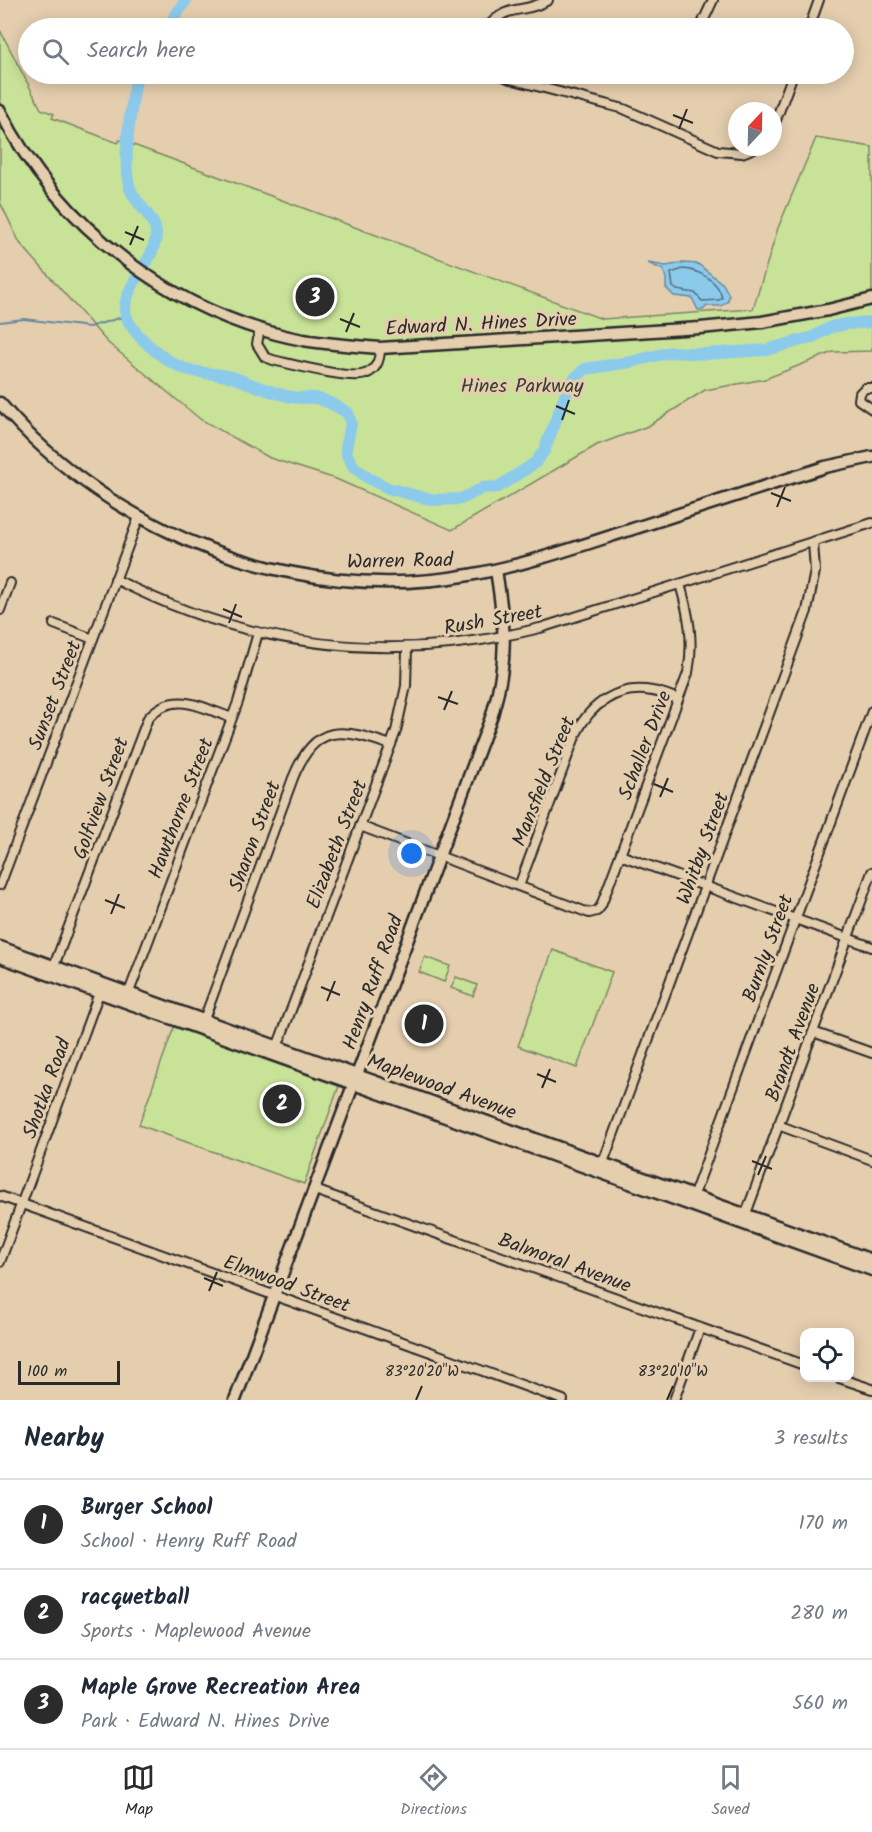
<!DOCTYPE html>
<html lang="en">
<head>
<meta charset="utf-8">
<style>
	:root { --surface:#fff; --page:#f2f2f3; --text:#1f2937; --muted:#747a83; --line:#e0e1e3; --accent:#2b2b2b }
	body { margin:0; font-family:Kalam,sans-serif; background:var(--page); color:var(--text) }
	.controls { position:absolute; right:18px; bottom:18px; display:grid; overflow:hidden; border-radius:12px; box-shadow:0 3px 15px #0003 }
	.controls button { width:54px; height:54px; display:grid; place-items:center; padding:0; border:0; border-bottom:2px solid var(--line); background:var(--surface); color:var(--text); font:30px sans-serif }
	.compass { position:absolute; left:728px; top:102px; width:54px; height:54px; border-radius:50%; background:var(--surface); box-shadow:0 3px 15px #0003; rotate:22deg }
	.scale { position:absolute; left:18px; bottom:15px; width:102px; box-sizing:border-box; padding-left:6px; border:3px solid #2b2b2b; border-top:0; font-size:16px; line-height:21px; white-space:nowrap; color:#2b2b2b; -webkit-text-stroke:4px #e5ceae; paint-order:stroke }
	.you { position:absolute; left:412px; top:854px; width:21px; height:21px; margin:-15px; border:4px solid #fff; border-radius:50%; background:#1a73e8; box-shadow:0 0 0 9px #1a73e833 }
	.badge { display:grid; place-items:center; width:39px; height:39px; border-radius:50%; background:var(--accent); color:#fff; font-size:20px; font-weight:700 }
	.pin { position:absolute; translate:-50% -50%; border:3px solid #fff; box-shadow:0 2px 6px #0006 }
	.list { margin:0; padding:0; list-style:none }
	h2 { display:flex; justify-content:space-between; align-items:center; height:78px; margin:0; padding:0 24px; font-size:26px }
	h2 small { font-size:20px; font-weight:400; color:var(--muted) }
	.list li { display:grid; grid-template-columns:39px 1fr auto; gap:18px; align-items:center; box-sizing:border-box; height:90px; padding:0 24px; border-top:2px solid var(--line) }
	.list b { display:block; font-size:22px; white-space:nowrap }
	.list p { margin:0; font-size:20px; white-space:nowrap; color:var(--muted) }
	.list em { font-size:20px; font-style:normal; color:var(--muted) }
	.icon { flex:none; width:33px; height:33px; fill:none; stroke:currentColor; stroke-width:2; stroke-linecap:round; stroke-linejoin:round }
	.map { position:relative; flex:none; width:872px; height:1400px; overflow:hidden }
	.search { position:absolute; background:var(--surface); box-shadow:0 3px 15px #0003; left:18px; right:18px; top:18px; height:66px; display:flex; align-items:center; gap:15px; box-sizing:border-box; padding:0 21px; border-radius:33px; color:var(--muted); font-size:22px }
	.sheet { height:348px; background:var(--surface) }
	nav { display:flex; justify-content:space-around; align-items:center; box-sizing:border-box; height:84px; border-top:2px solid var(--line); background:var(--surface); font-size:16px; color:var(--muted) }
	nav a { display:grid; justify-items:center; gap:3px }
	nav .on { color:var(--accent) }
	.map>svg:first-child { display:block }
	.green { fill:#c8e298; stroke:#7a8662; stroke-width:1.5 }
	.water { fill:#8ccaec; stroke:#658a9f; stroke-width:1.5 }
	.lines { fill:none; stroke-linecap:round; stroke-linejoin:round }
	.shore { stroke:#526b78; stroke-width:1.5 }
	.stream { stroke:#658a9f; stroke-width:2 }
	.river { stroke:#8ccaec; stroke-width:12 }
	.street-casing { stroke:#2b2b2b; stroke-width:12 }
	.secondary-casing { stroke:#2b2b2b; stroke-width:15 }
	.street { stroke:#e5ceae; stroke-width:8 }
	.secondary { stroke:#e5ceae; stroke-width:10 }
	.ticks { fill:none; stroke:#2b2b2b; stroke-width:2 }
	.labels { text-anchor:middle; stroke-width:6; stroke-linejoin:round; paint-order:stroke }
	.street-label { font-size:20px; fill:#2b2b2b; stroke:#e5ceae }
	.park-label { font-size:20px; fill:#3b3d36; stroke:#e5ceae }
	.ticks-label { font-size:15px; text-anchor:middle; fill:#2b2b2b; stroke:#e5ceae; stroke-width:6; stroke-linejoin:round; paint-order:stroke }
</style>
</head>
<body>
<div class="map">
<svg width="872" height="1400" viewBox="0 0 872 1400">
	<rect width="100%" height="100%" fill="#e5ceae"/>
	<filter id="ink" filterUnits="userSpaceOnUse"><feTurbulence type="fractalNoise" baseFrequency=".0167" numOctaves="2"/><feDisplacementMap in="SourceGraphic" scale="12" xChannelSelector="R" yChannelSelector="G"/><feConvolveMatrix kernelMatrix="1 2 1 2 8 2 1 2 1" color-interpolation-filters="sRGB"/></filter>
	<g filter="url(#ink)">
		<path class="green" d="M0 30 41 109 54 114 52 118 118 143 120 140 602 319 753 309 778 228 816 138 872 147V351L833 352 765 379 705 390 648 426 597 445 452 530 336 479 270 458 200 419 107 342 20 243 0 202Z
			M553 950 612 972 577 1068 518 1046Z
			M425 957 450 966 444 982 419 972Z
			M456 977 477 985 473 996 451 988Z
			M174 1027 339 1086 304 1184 139 1125Z"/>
		<path class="water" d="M648 263 666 266 683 263 698 264 723 284 729 295 728 301 721 306H707L703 310H698L692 298 674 296 666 288V278L663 270Z"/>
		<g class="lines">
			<path class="shore" d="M683 269C699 270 719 281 722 298L719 300 702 301 695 293 677 290 673 287 671 273Z"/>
			<path class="stream" d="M0 322 24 319 89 327 126 316"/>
			<path class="river" d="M167 28 186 0
				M137 74C132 101 120 166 131 191 137 205 155 218 156 233 156 261 127 281 125 308 124 329 164 361 183 368 198 374 216 373 232 377 252 384 271 393 292 397 300 399 307 397 315 398 327 400 338 407 348 413L351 424 346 448 347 455 354 467 368 478 388 488 413 495 434 500 461 499 483 488 498 487 535 463 544 451 567 391 574 379 585 369 631 362 671 352 705 354 766 350 813 337 831 327 846 324 872 322"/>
			<defs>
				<path id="street" d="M487 28C508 2 523 15 548 0
					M700 28 713 0
					M809 28 819 0
					M499 74 510 79 624 109 718 151 742 153 757 147
					M773 128 793 74
					M260 329 257 344 265 357 273 360C291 364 351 380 365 374 377 370 380 359 380 348
					M872 388H865L860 393 859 400 872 409
					M115 579C251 649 391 665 540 628L872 523
					M0 610 10 583
					M54 624 93 639
					M360 826 589 913 597 911 601 906 688 673C694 641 689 615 680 584
					M620 855 872 947
					M0 885 139 517
					M519 886 576 734C590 704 618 685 652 691 661 692 670 696 678 699
					M52 971 148 718C174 689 202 708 232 718
					M128 995 238 702 258 633
					M202 1025 293 778C316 722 341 728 391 745
					M813 1032 872 1053
					M276 1050 396 731 406 686 407 649
					M778 1125 872 1160
					M601 1168 807 611 815 571 813 542
					M315 1190 804 1365
					M0 1196 563 1400
					M692 1200 872 711
					M744 1219 872 872
					M0 1262 99 993
					M839 1378 872 1389
					M674 1400 700 1328"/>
				<path id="secondary" d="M0 111C60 228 174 315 303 340 328 344 354 346 380 348L700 328 762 322 828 310 872 299
					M0 403C112 535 298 606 469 575 520 566 568 550 617 534 687 512 755 489 825 467L872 457
					M0 947 872 1260
					M0 957 872 1270
					M235 1400 492 715C509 658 505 627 496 570"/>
			</defs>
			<use href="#street" class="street-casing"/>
			<use href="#secondary" class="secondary-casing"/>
			<use href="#street" class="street"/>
			<use href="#secondary" class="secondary"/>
		</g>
	</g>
	<path class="ticks" d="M673 115 693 123M679 129 687 109M125 232 144 240M130 245 138 226M340 319 360 327M346 332 354 313M556 406 575 414M562 420 569 400M771 493 791 501M777 507 785 487M223 609 242 617M229 623 236 604M438 697 458 704M444 710 452 691M654 784 673 792M660 797 668 778M105 900 125 908M111 914 119 894M321 987 340 995M327 1001 335 981M537 1074 556 1082M542 1088 550 1069M752 1161 772 1169M758 1175 766 1156M204 1278 223 1286M209 1291 217 1272M416 1400 422 1386M667 1400 673 1386"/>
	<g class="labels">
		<g class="street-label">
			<text transform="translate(481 323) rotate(-3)" y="7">Edward N. Hines Drive</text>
			<text transform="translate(400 560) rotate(-1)" y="7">Warren Road</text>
			<text transform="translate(493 619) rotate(-10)" y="7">Rush Street</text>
			<text transform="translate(54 695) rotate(-69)" y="7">Sunset Street</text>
			<text transform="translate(644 745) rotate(-69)" y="7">Schaller Drive</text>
			<text transform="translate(543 781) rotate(-68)" y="7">Mansfield Street</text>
			<text transform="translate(100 798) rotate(-70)" y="7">Golfview Street</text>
			<text transform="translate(180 808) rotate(-69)" y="7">Hawthorne Street</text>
			<text transform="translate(254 836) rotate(-70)" y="7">Sharon Street</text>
			<text transform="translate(336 844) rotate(-69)" y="7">Elizabeth Street</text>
			<text transform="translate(702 848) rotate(-70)" y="7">Whitby Street</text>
			<text transform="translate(767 948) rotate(-70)" y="7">Burnly Street</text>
			<text transform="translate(372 982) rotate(-70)" y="7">Henry Ruff Road</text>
			<text transform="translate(792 1042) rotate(-70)" y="7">Brandt Avenue</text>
			<text transform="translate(442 1086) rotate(20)" y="7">Maplewood Avenue</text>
			<text transform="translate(46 1088) rotate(-70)" y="7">Shotka Road</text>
			<text transform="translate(565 1262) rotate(20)" y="7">Balmoral Avenue</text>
			<text transform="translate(287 1283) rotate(20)" y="7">Elmwood Street</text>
		</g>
		<g class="park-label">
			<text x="522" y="392">Hines Parkway</text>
		</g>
	</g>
	<g class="ticks-label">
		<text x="422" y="1376">83°20'20"W</text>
		<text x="673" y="1376">83°20'10"W</text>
	</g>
</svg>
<div class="controls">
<button><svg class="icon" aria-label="locate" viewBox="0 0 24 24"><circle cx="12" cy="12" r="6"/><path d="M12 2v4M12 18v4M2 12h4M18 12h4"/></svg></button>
</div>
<svg class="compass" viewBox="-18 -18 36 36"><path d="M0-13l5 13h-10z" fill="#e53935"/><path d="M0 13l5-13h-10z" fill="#747a83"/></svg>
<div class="scale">100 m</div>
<div class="you"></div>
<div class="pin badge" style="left:424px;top:1024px">1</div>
<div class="pin badge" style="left:282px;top:1104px">2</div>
<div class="pin badge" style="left:315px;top:297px">3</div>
<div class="search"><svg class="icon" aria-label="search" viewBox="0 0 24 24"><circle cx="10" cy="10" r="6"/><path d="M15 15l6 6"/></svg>Search here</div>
</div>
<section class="sheet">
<h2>Nearby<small>3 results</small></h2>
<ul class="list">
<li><span class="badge">1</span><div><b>Burger School</b><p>School · Henry Ruff Road</p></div><em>170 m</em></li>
<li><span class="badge">2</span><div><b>racquetball</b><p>Sports · Maplewood Avenue</p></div><em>280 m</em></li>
<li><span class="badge">3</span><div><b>Maple Grove Recreation Area</b><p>Park · Edward N. Hines Drive</p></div><em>560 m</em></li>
</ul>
</section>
<nav>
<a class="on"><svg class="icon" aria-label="map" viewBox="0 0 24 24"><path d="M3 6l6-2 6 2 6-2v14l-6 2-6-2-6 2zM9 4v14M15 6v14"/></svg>Map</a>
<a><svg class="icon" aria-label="directions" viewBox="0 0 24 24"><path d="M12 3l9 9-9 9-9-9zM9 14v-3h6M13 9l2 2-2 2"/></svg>Directions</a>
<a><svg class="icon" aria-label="saved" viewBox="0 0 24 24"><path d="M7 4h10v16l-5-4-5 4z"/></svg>Saved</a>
</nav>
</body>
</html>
